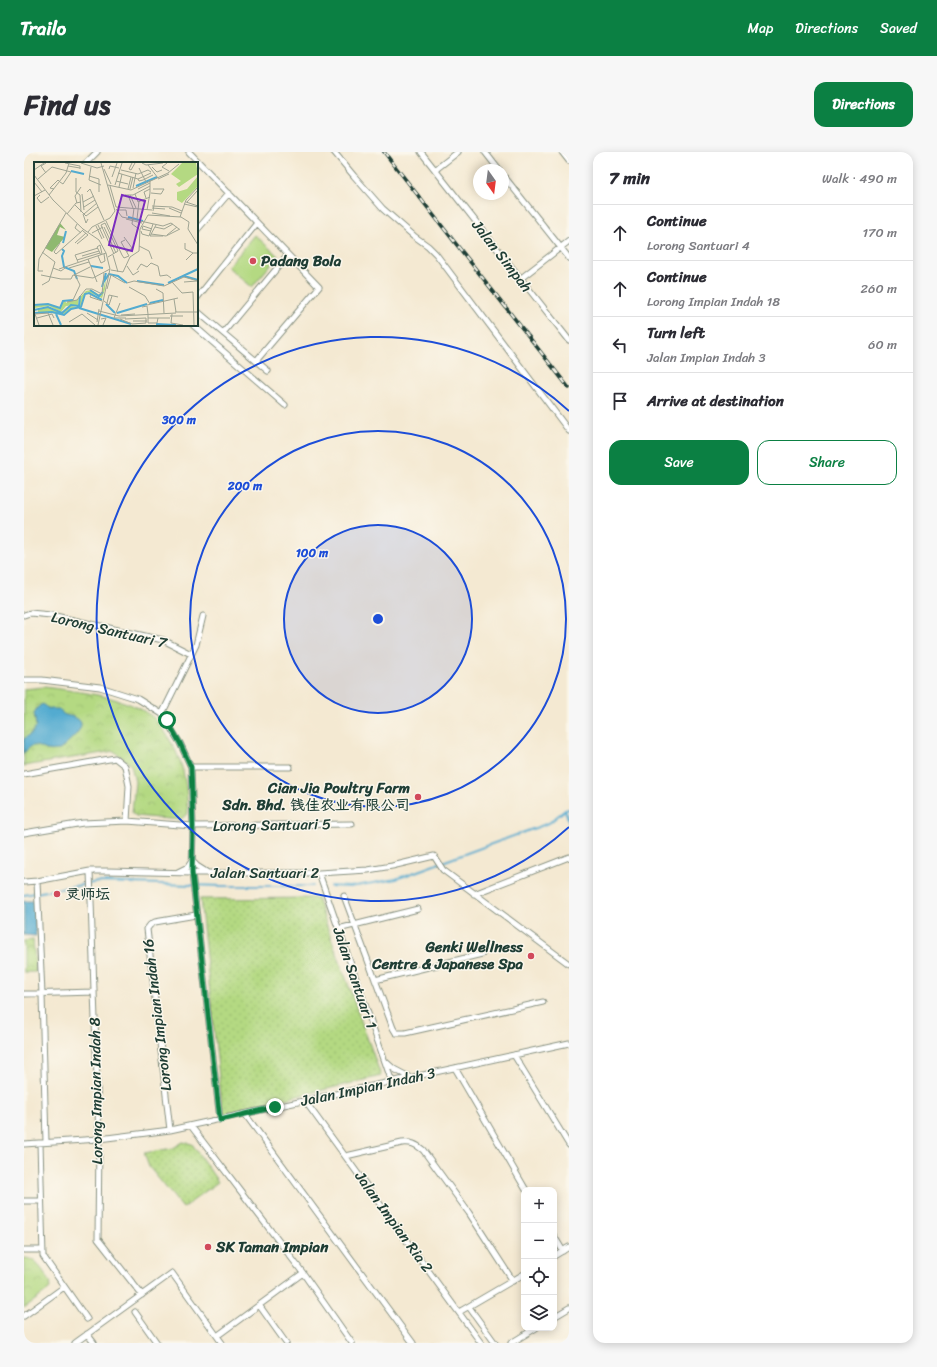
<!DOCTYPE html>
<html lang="en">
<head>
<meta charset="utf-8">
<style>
	:root { --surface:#fff; --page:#f7f7f7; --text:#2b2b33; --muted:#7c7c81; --line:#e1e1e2; --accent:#0b8043 }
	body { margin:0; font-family:Sriracha,"LXGW WenKai TC",sans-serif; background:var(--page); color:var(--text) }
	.controls { position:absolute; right:12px; bottom:12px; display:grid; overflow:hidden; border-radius:8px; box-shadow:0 2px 10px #0003 }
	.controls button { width:36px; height:36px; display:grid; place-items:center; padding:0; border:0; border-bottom:1px solid var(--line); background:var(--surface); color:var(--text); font:20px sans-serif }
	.compass { position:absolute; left:449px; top:12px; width:36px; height:36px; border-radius:50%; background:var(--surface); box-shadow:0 2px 10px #0003; rotate:166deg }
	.stop { position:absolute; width:12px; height:12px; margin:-9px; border:3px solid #0b8043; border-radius:50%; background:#fff }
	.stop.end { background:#0b8043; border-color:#fff; box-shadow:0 1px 4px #0008 }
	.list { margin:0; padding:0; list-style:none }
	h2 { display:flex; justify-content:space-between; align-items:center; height:52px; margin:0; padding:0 16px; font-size:17px }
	h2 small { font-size:13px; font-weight:400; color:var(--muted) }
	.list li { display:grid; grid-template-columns:26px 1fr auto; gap:12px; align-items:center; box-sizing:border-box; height:56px; padding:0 16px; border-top:1px solid var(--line) }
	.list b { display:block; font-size:15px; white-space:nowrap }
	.list p { margin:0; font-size:13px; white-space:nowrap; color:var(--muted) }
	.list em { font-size:13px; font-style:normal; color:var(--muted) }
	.actions { display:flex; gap:8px; padding:12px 16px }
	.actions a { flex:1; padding:9px 0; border:1px solid var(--accent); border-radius:12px; text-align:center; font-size:14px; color:var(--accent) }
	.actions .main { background:var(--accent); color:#fff }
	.icon { flex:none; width:22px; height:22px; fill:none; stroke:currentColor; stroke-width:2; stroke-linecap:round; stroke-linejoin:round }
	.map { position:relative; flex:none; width:545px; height:1191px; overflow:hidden; border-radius:12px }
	header { display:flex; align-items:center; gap:24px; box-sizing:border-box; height:56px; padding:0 20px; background:var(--accent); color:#fff }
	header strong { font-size:19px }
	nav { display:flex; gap:22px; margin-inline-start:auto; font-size:14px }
	.intro { display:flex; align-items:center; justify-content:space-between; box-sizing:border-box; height:96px; padding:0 24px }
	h1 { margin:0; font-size:28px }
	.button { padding:10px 18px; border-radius:12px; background:var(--accent); color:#fff; font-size:14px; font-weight:700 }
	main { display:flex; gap:24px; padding:0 24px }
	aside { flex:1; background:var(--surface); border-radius:12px; box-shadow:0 2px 10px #0003 }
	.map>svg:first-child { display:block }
	.grass { fill:url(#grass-dots); stroke:#6a8b5b }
	.park { fill:url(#park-crowns); stroke:#6a8b5b }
	.pitch { fill:#b4d982; stroke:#6a8b5b }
	.water { fill:#53abd0; stroke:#397482 }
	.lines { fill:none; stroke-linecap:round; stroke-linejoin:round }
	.stream { stroke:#53abd0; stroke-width:2 }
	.minor-casing { stroke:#8a9383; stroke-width:7 }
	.minor { stroke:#fff; stroke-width:5 }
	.rail-casing { stroke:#1f3d34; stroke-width:3.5 }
	.rail { stroke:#fbf7ec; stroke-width:2; stroke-dasharray:6; stroke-linecap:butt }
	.route { stroke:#0b8043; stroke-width:5 }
	.ring { fill:none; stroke:#1d4ed8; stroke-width:2 }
	.poi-dot { fill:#d1495b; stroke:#fbf7ec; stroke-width:1.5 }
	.labels { text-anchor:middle; stroke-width:3; stroke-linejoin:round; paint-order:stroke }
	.street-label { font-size:15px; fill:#1f3d34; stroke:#fbf7ec }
	.poi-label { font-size:15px; font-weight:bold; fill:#1f3d34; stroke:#fbf7ec; text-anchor:start }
	.inset-river { fill:none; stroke:#53abd0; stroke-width:2 }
	.inset-road { fill:none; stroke:#9fa493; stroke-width:1 }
	.view { fill:#7b2cbf; fill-opacity:0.15; stroke:#7b2cbf; stroke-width:2 }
	.inset-edge { fill:none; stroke:#1f3d34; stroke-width:2 }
	.centre { fill:#1d4ed8; stroke:#fbf7ec; stroke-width:2 }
	.ring-label { font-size:12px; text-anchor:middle; font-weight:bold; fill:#1d4ed8; stroke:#fbf7ec; stroke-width:3; stroke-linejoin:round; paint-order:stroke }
</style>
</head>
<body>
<header>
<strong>Trailo</strong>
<nav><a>Map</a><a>Directions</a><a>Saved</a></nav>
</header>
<div class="intro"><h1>Find us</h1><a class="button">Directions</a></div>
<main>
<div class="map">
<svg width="545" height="1191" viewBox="0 0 545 1191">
	<defs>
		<pattern id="grass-dots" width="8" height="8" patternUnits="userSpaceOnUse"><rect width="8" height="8" fill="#b4d982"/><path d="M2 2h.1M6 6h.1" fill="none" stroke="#9abb71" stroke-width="1.8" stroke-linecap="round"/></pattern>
		<pattern id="park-crowns" width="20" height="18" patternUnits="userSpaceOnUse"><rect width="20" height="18" fill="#b4d982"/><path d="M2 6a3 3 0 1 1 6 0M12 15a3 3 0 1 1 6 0" fill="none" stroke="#9abb71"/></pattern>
	</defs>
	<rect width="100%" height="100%" fill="#fbf7ec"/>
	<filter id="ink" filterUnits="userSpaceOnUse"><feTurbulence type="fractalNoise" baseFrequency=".025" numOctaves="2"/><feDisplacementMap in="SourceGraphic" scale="8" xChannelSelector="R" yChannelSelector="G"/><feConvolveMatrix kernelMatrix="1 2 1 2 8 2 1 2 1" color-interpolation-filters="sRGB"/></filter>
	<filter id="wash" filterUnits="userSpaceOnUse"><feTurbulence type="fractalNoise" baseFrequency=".012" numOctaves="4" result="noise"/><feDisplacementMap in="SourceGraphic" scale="16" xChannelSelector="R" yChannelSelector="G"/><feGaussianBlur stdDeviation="0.9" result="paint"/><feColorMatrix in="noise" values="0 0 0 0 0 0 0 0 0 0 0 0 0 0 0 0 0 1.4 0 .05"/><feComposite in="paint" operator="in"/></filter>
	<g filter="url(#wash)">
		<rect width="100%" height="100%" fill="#f4e9d2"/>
		<path class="grass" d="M293 746 357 924 199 962 176 747Z
			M159 990 168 992 194 1030 159 1056 125 1015 120 1001 149 996Z"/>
		<path class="park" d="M20 535C51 539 101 544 126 563 141 574 157 606 160 624 163 636 163 649 164 661L156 668 112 664 108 661 111 630 107 613 90 599 0 614V537Z
			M9 788 12 820H0V789Z
			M0 1106C13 1106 20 1121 27 1131L25 1138 0 1156Z"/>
		<path class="pitch" d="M231 83 254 104 228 135 204 115Z"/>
		<path class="water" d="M18 552 25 557H35C41 566 44 562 52 566 68 574 41 591 36 598 32 598 27 599 23 598 11 594 9 590 0 601V587L8 581 12 574 10 561 13 556Z
			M0 749H10L12 784 0 783Z"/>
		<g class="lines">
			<path class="stream" d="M541 658 545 670
				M306 734 326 735 372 727 525 671 541 658 545 657
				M0 743 74 730 198 734H289"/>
		</g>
	</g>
	<g filter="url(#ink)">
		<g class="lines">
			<defs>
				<path id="minor" d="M165 0 295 135 232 209
					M310 0 330 24 359 57 390 84 404 94 412 102 545 279
					M397 0 545 188
					M461 0 475 18
					M538 0 545 9
					M62 11 73 0
					M411 18 434 0
					M479 23 545 106
					M173 78 205 41
					M496 127 545 89
					M173 146 233 71
					M173 159 244 219
					M169 173 261 253
					M199 181 264 103
					M0 463 6 461 27 463 139 488 167 502
					M0 528H18L76 535 114 547 138 562 156 591 167 615 169 674 168 721 196 968
					M138 562 172 493 179 464
					M167 615H266
					M0 622 91 606 101 614 105 634 103 669
					M0 681 59 671 103 669 169 674 328 672
					M66 719 75 987 74 1087 118 1143
					M154 720 164 715 168 709 173 714 184 721
					M295 721 368 930
					M13 729 18 842 22 990
					M0 730 13 729 66 719H83L168 721H295L344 718 368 714 410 704 419 718 545 812
					M450 742 545 705
					M320 744 369 876 372 881H381L519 850
					M314 777 394 757
					M351 828 458 802
					M0 842 70 840
					M490 903 545 993
					M361 909 370 917 387 926
					M431 916 502 1038
					M281 949 457 1191
					M221 962 389 1191
					M167 974 279 1121 328 1191
					M146 978 123 777 126 773 131 770 172 763
					M16 991 19 1104 63 1167
					M0 992 75 987 146 978 545 891
					M322 1004 378 991C387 990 392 992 399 998L445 1061 489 1129
					M0 1049H17
					M530 1084 539 1099
					M0 1098H18
					M530 1104 545 1095
					M235 1153 262 1191
					M445 1155 471 1191
					M111 1160 133 1191
					M435 1160 500 1122
					M0 1164 40 1135
					M530 1165 545 1156
					M63 1182 70 1191
					M193 1184 279 1121
					M51 1191 148 1121 198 1191
					M487 1191 512 1176"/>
			</defs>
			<use href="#minor" class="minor-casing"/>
			<use href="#minor" class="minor"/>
			<defs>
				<path id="rail" d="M360 0 545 236"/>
			</defs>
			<use href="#rail" class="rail-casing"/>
			<use href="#rail" class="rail"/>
		</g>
	</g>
	<g class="lines" filter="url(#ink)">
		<path class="route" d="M143 568 156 591 167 615 169 674 168 721 196 968 251 955"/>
	</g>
	<circle cx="354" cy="467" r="94" fill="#1d4ed8" fill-opacity=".12"/>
	<g class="ring">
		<circle cx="354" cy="467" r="94"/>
		<circle cx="354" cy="467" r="188"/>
		<path d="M545 675A282 282 0 1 1 545 259"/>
	</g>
	<g class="poi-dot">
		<circle cx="229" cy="109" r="4"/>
		<circle cx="394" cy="645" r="4"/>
		<circle cx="33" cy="742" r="4"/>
		<circle cx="507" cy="804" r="4"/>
		<circle cx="184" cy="1095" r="4"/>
	</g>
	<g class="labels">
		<g class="street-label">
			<text transform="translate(478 104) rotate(52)" y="5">Jalan Simpah</text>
			<text transform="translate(85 478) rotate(13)" y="5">Lorong Santuari 7</text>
			<text transform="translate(248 673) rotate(-1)" y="5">Lorong Santuari 5</text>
			<text x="241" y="726">Jalan Santuari 2</text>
			<text transform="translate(331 826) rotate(71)" y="5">Jalan Santuari 1</text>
			<text transform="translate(133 863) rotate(-97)" y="5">Lorong Impian Indah 16</text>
			<text transform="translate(344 935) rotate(-12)" y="5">Jalan Impian Indah 3</text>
			<text transform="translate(72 939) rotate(-91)" y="5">Lorong Impian Indah 8</text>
			<text transform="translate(370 1070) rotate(54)" y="5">Jalan Impian Ria 2</text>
		</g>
		<g class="poi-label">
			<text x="237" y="114">Padang Bola</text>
			<text x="386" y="641" text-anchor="end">Cian Jia Poultry Farm<tspan x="386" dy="17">Sdn. Bhd. 钱佳农业有限公司</tspan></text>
			<text x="41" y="747">灵师坛</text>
			<text x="499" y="800" text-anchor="end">Genki Wellness<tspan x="499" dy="17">Centre &amp; Japanese Spa</tspan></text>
			<text x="192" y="1100">SK Taman Impian</text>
		</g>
	</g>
	<g transform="translate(10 10)">
		<rect width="164" height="164" fill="#f4e9d2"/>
		<path d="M148 1H162L164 12 145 25 142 22 147 19 137 12ZM164 14V24L148 41 143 38V30L153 27ZM72 117 71 127 68 136 54 130 51 132 47 144 36 147 30 152 4 150V148L14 145 27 151 37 144 45 145 47 134 52 129 57 128 67 134ZM45 135 44 143 32 144 27 150 15 144 0 146V144L15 142 26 146 30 139 33 141 34 138H43Z" fill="#b4d982"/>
		<path d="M26 61 32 68 26 65 23 73 31 75 18 90 11 86Z" fill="#8fb970"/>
		<path class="inset-river" d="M37 9 50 12M102 24 123 15M94 55 109 59M29 81 32 69M28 87 30 89 28 94 30 105 40 109 43 117M57 104 69 106M150 114 164 118M103 119 130 123M69 121 75 112 84 114 93 121M134 121 164 107M68 125 72 111M56 128 65 134 69 130M116 141 129 138M72 142 81 151M0 143 14 142 26 146 29 139 39 138M45 146 97 162M0 148 14 145 28 151 37 143 45 144 46 134M0 151 18 150 30 153 37 147 47 145 51 132 55 131 68 138M83 151 113 142M22 152 27 163M122 162 142 163"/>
		<path class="inset-road" d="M31 1 46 4V7M47 1 63 6 70 4M98 1 95 7 97 8 101 1M108 1 112 3 129 1M133 1 128 5 135 9M114 3 124 16M34 4 46 6M57 5 55 18 67 23M118 5 123 10 128 8M105 6 112 20M70 7 77 22M75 7 76 4 85 6M0 8 10 1M87 8 104 12 114 8 117 10M12 11 7 4 12 1M84 11 104 17 117 11M0 13 19 38 50 68M55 14 65 17V30M78 15 83 1M42 16V30L46 33 47 50M4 17 18 5 37 10 29 22 26 20M104 17 105 19 109 18 119 13M124 17 135 12M82 19 94 22M0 20 8 30M74 23 97 28 134 11 145 2M81 23 88 1M76 24 82 45M85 25 88 12M99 26 102 11M20 27 16 26 24 18 26 20M94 27 97 15M96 27 99 15M104 27 116 21M53 30 56 27 70 58M117 31 127 32 130 27H119M48 32 50 48M101 32 104 40 116 35M6 33 3 36 7 41 15 35M15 33 32 11 35 1M91 33H99L116 24M94 33 99 46M96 33 102 46M0 34 11 28M112 36 110 30 116 27M49 40 60 34M152 40 164 44M153 40 164 28M43 41 41 34 47 25M150 42 164 45M41 43 52 54 64 45M118 44 138 45 148 49M50 45 61 38M82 45 118 48M100 46 98 62 105 67M118 46 131 47M135 46 147 51M82 47 88 55 129 64 137 61 145 67M85 48H92L93 54M113 48 116 31V18M119 49 121 37M118 51 136 54M33 52 42 41 47 40M49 52 52 61 54 57M50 52 63 41M146 55 152 38 164 25M92 57 108 61M103 57 105 39M72 59 88 93 90 96 95 94M43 62 41 66 47 71M64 63 70 76M67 63 71 61 84 89 74 95M67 63 80 92M122 63 116 74H129M62 64 68 77M70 65 82 91M121 65 130 67 139 62M49 67 65 78 72 91 76 107 64 163M107 69 108 72 115 74 119 62M117 69 108 67 109 64 118 67M54 70 58 65 76 56 81 49 67 1M58 71 69 65M117 72 132 74 146 67M133 73 143 65M90 75 98 86 93 90M91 78 87 80 95 94M26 81 20 90 22 92 49 68M41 81 52 71M151 81V87L159 91M43 82 54 73 49 69M105 84 115 89 118 97M67 93 63 85 66 83 68 92M79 93 84 110M48 94 65 89M64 94 67 101 71 99 70 92M54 97 63 120M43 98 66 91M152 98 159 91H164M44 100 41 93 64 86M93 104 99 113 105 109M19 106 27 109 31 106M35 106 55 100M25 107 72 91M77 108 89 110 96 95 105 89 106 67 114 53 147 55 155 60 154 67 164 83M103 108 107 102 113 105 117 101 124 104 126 114 133 113 137 116M9 109H4L5 97 32 51M7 113 27 117H37L39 113 59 116 76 107M40 113 56 105M138 120 148 131 159 130 160 163M150 120 163 119M93 121 100 119 130 124 150 115 164 119M8 123 15 119 21 100 8 90M95 125 111 134 116 142M73 127 77 113 91 121M122 127 129 131 130 151M57 133 56 135 68 139M140 137 142 150M39 138 46 123 41 113M70 139 75 143 78 134M33 140 43 138 52 127H58L68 132 70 111M73 141 75 133 84 135M86 141 80 156H92M113 143 144 136M108 145 113 144 114 152M65 149 85 154 142 151M141 150H164M53 151 64 158M48 152 61 163M138 152 137 161 149 163M87 153 101 152M114 153V161H123L124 156M136 154H149M3 156 18 152 20 156M114 156H136M67 157 72 156 69 163M86 157 98 162 112 161V156L91 157M99 159H113M35 160 48 152M63 160 65 147M5 163 1 152 14 151 19 163"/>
		<path class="view" d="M88 33 111 39 98 89 75 83Z"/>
		<rect width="164" height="164" class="inset-edge"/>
	</g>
	<circle cx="354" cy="467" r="6" class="centre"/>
	<g class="ring-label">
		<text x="155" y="272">300 m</text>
		<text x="221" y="338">200 m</text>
		<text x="288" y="405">100 m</text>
	</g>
</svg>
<div class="controls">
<button>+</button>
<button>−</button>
<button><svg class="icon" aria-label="locate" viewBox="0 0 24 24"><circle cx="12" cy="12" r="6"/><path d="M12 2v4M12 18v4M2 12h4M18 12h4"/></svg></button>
<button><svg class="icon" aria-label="layers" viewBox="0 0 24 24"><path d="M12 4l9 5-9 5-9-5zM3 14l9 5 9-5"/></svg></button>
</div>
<svg class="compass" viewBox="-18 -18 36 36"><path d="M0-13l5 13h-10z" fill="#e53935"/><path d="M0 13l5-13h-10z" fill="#7c7c81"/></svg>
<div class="stop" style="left:143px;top:568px"></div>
<div class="stop end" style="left:251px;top:955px"></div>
</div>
<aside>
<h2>7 min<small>Walk · 490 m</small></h2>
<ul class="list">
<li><svg class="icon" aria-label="ahead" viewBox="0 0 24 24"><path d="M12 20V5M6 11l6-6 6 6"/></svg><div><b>Continue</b><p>Lorong Santuari 4</p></div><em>170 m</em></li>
<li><svg class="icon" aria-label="ahead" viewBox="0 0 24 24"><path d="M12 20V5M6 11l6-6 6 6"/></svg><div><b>Continue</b><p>Lorong Impian Indah 18</p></div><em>260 m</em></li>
<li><svg class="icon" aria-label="left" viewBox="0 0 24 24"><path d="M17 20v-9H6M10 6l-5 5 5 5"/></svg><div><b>Turn left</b><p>Jalan Impian Indah 3</p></div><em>60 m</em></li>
<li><svg class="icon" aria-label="arrive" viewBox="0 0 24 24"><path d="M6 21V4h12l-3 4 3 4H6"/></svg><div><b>Arrive at destination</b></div></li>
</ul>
<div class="actions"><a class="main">Save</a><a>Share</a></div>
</aside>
</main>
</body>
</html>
